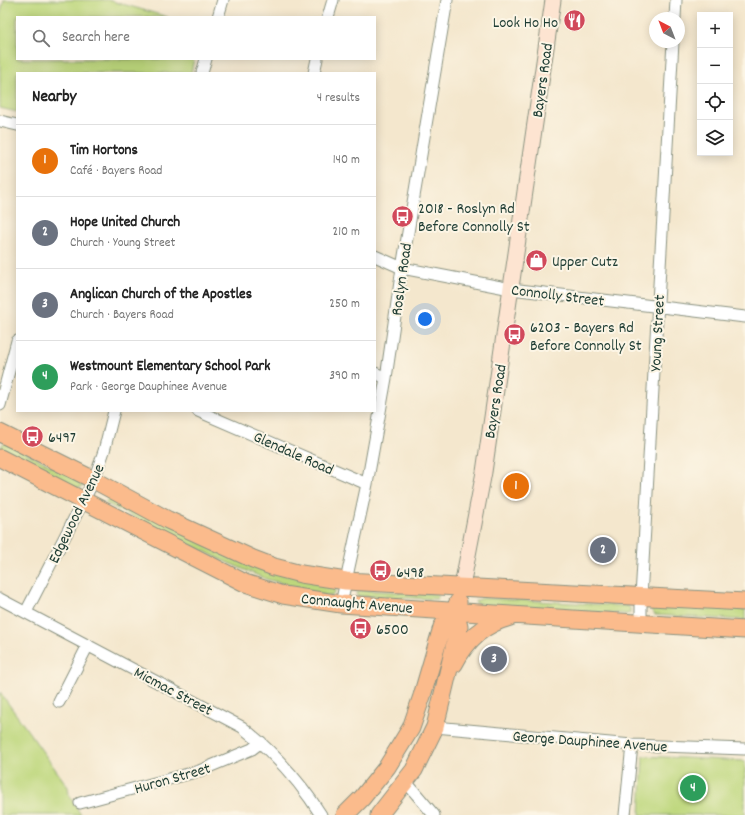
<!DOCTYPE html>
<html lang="en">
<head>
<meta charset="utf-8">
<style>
	:root { --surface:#fff; --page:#f2f2f2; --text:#222; --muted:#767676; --line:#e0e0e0; --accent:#d1495b }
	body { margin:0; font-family:Dekko,sans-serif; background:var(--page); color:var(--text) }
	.controls { position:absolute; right:12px; top:12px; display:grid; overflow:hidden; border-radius:0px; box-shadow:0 2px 10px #0003 }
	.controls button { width:36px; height:36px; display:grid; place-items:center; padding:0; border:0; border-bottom:1px solid var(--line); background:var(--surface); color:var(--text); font:20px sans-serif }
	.compass { position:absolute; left:649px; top:12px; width:36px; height:36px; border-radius:50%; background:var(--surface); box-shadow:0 2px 10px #0003; rotate:318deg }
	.you { position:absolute; left:425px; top:319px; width:14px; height:14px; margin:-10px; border:3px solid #fff; border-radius:50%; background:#1a73e8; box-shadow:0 0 0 6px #1a73e833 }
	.badge { display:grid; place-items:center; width:26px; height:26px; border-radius:50%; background:var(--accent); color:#fff; font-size:13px; font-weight:700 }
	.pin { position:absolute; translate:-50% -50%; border:2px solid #fff; box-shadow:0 1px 4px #0006 }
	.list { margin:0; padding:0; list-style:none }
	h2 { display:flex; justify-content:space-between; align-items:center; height:52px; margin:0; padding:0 16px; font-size:17px }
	h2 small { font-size:13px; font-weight:400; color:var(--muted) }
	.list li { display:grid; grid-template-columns:26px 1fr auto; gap:12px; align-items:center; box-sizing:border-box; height:72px; padding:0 16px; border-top:1px solid var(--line) }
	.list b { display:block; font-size:15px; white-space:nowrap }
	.list p { margin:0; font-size:13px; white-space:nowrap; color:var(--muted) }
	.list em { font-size:13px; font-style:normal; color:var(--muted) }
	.icon { flex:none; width:22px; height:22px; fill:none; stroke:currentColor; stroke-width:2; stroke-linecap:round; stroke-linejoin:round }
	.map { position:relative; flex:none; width:745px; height:815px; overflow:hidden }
	.search { position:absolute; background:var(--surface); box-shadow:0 2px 10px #0003; left:16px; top:16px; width:360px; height:44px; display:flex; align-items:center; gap:10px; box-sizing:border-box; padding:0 14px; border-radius:0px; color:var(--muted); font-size:15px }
	.panel { position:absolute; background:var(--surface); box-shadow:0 2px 10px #0003; left:16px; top:72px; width:360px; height:340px; border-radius:0px }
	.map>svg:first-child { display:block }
	.green { fill:#bdd77c; stroke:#6e8a58 }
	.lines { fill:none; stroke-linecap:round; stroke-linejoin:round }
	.minor-casing { stroke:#8a9280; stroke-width:13 }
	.secondary-casing { stroke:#8a9280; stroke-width:17 }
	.primary-casing { stroke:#8a9280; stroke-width:19 }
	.minor { stroke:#fff; stroke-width:11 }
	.secondary { stroke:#fde4d1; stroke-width:15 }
	.primary { stroke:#fbbb8c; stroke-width:17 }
	.labels { text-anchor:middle; stroke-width:4; stroke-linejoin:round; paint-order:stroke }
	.poi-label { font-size:16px; fill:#1f3d34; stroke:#fcf5e5; text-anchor:start }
	.street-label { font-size:16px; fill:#1f3d34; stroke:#fcf5e5 }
</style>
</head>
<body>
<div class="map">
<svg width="745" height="815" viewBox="0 0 745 815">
	<rect width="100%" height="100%" fill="#fcf5e5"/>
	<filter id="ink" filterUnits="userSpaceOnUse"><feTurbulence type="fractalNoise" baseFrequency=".025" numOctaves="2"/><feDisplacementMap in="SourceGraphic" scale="8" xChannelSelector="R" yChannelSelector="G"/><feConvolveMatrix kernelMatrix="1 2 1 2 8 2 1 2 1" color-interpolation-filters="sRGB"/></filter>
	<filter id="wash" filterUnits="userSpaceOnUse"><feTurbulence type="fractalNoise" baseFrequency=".012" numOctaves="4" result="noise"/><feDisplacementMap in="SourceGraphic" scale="16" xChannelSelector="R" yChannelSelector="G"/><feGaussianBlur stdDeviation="0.9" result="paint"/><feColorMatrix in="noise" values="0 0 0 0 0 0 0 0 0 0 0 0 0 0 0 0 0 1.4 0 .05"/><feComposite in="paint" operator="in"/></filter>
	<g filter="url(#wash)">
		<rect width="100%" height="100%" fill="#f4e7cd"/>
		<path class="green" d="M4 0H108L168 17H17V59H194L191 73H17V112L0 108V16Z
			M6 442 82 482 83 486 77 489 1 451 2 444Z
			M110 497 331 586 335 588V592L332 596H327L266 579 224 561 107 504 105 502Z
			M361 590 438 594 437 599 357 596 356 593Z
			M483 598 628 606 630 608V613L627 614 483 606 476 603 475 601Z
			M655 605 745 609V620L655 615 652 611V607Z
			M0 692 68 787 69 795 81 815H0Z
			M643 756 745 761V815H640Z"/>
	</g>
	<g filter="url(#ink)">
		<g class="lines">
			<defs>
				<path id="minor" d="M218 17 223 0
					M328 17 333 0
					M675 18 676 0
					M202 73 206 59
					M314 73 317 59
					M0 121 17 125
					M375 256 402 268 511 289 745 317
					M375 373 386 378
					M0 405 17 341
					M198 411 367 484
					M0 599 242 727C273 752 300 781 321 815
					M341 604 367 484 386 378 402 268 447 0
					M26 612 94 480 104 451 114 411
					M641 623V597L673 42
					M59 702 88 645
					M435 727 632 745 745 749
					M406 782 434 815
					M80 803 199 771 252 749 261 742
					M625 815 632 745"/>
				<path id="secondary" d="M462 586 484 472 553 0"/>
				<path id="primary" d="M0 433 94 480 168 520 253 559 274 567 301 574 346 581 745 602
					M0 458 245 583 283 595 341 604 745 630
					M454 664C467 639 484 624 510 617
					M345 815 362 798 387 767 411 728 422 696 442 627 455 610 458 602
					M379 815 414 770 435 727 459 627 455 610"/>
			</defs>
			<use href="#minor" class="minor-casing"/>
			<use href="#secondary" class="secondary-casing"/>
			<use href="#primary" class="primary-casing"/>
			<use href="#minor" class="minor"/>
			<use href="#secondary" class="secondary"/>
			<use href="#primary" class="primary"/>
		</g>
	</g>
	<defs>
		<symbol id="restaurant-disc" viewBox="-11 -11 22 22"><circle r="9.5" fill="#d1495b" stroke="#fcf5e5"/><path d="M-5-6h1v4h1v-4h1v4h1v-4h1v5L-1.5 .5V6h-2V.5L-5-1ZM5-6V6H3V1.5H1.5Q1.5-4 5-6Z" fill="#fff"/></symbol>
		<symbol id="bus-disc" viewBox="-11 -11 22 22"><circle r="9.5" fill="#d1495b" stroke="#fcf5e5"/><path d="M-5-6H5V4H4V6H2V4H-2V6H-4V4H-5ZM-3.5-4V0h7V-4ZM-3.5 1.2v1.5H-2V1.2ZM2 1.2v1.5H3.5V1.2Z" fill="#fff"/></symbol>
		<symbol id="shop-disc" viewBox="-11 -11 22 22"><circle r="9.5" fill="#d1495b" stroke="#fcf5e5"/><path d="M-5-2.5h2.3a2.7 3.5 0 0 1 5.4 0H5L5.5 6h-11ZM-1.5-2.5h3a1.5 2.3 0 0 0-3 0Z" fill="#fff"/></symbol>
	</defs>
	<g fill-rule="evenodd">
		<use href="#restaurant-disc" x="562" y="8" width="25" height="25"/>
		<use href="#bus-disc" x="390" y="204" width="25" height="25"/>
		<use href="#shop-disc" x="524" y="248" width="25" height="25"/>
		<use href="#bus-disc" x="502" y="322" width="25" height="25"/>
		<use href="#bus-disc" x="20" y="424" width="25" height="25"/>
		<use href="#bus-disc" x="368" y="558" width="25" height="25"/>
		<use href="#bus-disc" x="348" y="616" width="25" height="25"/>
	</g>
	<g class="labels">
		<g class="poi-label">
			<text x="558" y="27" text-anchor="end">Look Ho Ho</text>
			<text x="418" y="213">2018 - Roslyn Rd<tspan x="418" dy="18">Before Connolly St</tspan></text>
			<text x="552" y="266">Upper Cutz</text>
			<text x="530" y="332">6203 - Bayers Rd<tspan x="530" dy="18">Before Connolly St</tspan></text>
			<text x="48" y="442">6497</text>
			<text x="396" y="577">6498</text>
			<text x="376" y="634">6500</text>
		</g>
		<g class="street-label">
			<text transform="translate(541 80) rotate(-82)" y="6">Bayers Road</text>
			<text transform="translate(400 279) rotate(-82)" y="6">Roslyn Road</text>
			<text transform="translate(558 294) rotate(7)" y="6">Connolly Street</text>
			<text transform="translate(656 333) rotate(-87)" y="6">Young Street</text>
			<text transform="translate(494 401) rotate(-81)" y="6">Bayers Road</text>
			<text transform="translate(294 452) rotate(24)" y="6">Glendale Road</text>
			<text transform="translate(75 513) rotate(-64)" y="6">Edgewood Avenue</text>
			<text transform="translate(357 602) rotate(5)" y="6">Connaught Avenue</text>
			<text transform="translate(174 690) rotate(28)" y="6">Micmac Street</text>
			<text transform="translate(590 740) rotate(4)" y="6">George Dauphinee Avenue</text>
			<text transform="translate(172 777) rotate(-16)" y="6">Huron Street</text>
		</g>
	</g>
</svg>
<div class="controls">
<button>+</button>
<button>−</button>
<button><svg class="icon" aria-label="locate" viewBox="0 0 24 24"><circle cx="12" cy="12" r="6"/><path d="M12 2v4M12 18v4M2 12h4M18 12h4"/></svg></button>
<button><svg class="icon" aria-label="layers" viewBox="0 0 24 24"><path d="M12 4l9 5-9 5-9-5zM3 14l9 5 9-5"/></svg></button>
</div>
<svg class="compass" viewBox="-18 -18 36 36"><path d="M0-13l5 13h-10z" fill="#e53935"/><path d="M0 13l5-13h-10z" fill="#767676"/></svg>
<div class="you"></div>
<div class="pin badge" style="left:516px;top:486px;background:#e8710a">1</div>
<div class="pin badge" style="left:603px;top:550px;background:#6b7280">2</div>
<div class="pin badge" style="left:494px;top:659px;background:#6b7280">3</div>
<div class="pin badge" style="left:693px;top:788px;background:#2e9e5b">4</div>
<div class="search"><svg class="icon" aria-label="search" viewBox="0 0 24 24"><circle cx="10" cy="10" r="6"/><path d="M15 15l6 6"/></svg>Search here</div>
<section class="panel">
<h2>Nearby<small>4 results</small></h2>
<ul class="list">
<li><span class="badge" style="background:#e8710a">1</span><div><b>Tim Hortons</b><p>Café · Bayers Road</p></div><em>140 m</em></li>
<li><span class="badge" style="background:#6b7280">2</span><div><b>Hope United Church</b><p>Church · Young Street</p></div><em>210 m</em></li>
<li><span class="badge" style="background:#6b7280">3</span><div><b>Anglican Church of the Apostles</b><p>Church · Bayers Road</p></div><em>250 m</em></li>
<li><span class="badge" style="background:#2e9e5b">4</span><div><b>Westmount Elementary School Park</b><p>Park · George Dauphinee Avenue</p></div><em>390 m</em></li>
</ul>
</section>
</div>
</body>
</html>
